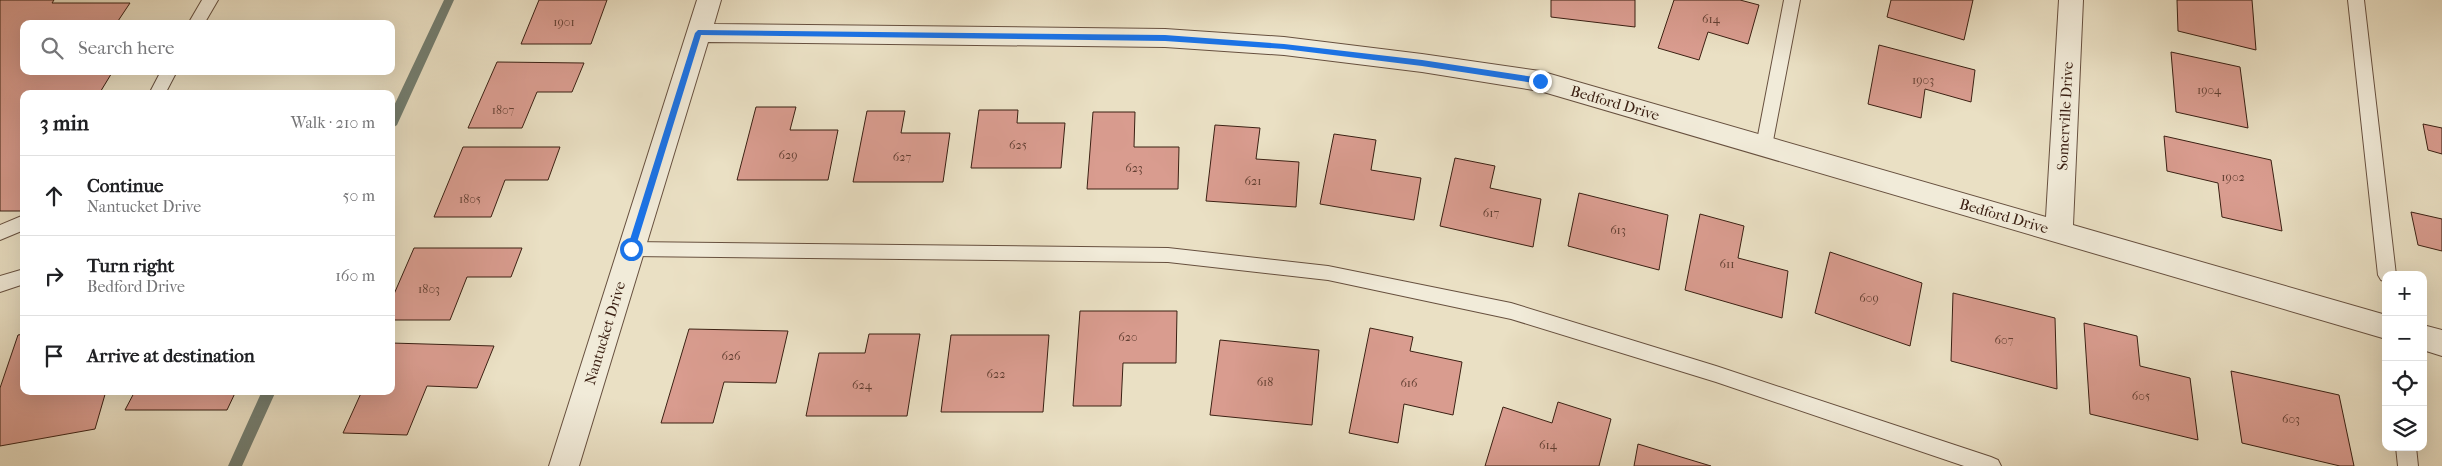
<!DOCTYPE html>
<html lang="en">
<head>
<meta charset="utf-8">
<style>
	:root { --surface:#fff; --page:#f2f2f2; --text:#202124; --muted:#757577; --line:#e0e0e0 }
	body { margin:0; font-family:"IM FELL French Canon",serif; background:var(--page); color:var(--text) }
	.controls { position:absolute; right:15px; bottom:15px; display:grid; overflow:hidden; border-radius:10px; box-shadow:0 5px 20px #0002 }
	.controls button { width:45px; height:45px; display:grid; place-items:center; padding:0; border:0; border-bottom:1px solid var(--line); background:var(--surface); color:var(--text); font:25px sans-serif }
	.stop { position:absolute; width:15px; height:15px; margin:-11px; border:4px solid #1a73e8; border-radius:50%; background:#fff }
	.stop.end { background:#1a73e8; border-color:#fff; box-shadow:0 1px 5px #0008 }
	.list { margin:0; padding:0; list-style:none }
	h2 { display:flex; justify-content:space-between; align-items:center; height:65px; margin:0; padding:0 20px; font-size:21px }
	h2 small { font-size:16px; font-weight:400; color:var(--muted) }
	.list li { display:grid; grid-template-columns:32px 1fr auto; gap:15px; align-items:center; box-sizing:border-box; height:80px; padding:0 20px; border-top:1px solid var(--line) }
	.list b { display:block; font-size:19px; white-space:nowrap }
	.list p { margin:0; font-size:16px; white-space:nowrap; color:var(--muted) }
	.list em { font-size:16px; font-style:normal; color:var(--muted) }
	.icon { flex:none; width:28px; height:28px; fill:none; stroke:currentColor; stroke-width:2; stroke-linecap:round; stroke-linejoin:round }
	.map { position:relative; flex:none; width:2442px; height:466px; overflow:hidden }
	.search { position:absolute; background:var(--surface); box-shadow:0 5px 20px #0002; left:20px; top:20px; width:375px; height:55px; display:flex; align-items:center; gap:12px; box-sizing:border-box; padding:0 18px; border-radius:10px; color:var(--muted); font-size:19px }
	.panel { position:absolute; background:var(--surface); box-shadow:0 5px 20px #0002; left:20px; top:90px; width:375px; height:305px; border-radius:10px }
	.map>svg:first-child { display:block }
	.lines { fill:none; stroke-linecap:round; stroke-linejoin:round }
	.stream { fill:#737e71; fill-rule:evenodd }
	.building { fill:#d99c8f; stroke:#3b2013 }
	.service-casing { stroke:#67503f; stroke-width:2 }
	.minor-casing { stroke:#67503f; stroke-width:2 }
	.service { fill:#f1ebd9; fill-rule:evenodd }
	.minor { fill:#f1ebd9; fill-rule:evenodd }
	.route { fill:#1a73e8 }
	.labels { text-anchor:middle; stroke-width:4; stroke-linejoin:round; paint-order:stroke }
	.number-label { font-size:12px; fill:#623f32 }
	.street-label { font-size:15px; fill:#3b2013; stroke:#f1ebd9 }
</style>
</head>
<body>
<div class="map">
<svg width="2442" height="466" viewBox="0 0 2442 466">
	<rect width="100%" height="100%" fill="#eae0c4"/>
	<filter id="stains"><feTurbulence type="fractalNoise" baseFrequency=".004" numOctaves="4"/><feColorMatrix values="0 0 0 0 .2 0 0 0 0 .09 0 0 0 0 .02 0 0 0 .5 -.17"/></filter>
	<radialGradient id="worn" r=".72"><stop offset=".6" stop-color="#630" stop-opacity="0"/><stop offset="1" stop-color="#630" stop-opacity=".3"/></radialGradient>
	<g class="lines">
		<path class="stream" d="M444 0H454L397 125 391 129V112Z
			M262 391H276L242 466H228Z"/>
	</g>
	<path class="building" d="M0 0H54L52 3H130L116 24H24V71H113L99 94H24V211H0Z
		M539 0H607L591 44H521Z
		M1551 0H1635V27L1551 17Z
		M1674 0H1740L1759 5 1748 44 1708 32 1699 60 1658 48Z
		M1891 0H1973L1964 40 1887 17Z
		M2177 0H2252L2256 50 2178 31Z
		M1879 45 1975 70 1971 102 1925 89 1921 118 1868 104Z
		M2171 52 2240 67 2248 128 2176 112Z
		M497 62 584 63 572 92H537L522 128H468Z
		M756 107H796L790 130H838L828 180H737Z
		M979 110H1018L1017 123H1065L1061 168H971Z
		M867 111H905L901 133H950L943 182H853Z
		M1093 112H1135L1134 147H1179L1178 189H1087Z
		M2423 124 2442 128V154L2428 150Z
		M1215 125 1260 128 1256 159 1299 162 1296 207 1206 201Z
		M1334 134 1376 140 1371 170 1421 178 1414 220 1320 204Z
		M2164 136 2271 160 2282 231 2222 217 2218 183 2167 171Z
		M463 147H560L548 180H505L491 217H434Z
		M1455 158 1495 166 1490 188 1541 199 1533 247 1440 226Z
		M1579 193 1668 215 1659 270 1568 246Z
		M2411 212 2442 219V251L2418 245Z
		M1700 214 1744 226 1738 258 1788 271 1782 318 1685 290Z
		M414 248H522L511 277H467L450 320H391V301Z
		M1830 252 1922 283 1910 346 1815 313Z
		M1953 293 2055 318 2057 389 1951 361Z
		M1080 311H1177L1176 363H1123L1121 406H1073Z
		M2084 323 2137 336 2140 366 2190 378 2198 440 2090 414Z
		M1370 328 1413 337 1410 351 1462 362 1453 415 1404 404 1398 443 1349 433Z
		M689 329 788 331 776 383 724 382 713 423H661Z
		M24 334V391H106L95 429 0 446V388L18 335Z
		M869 334H920L907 416H806L819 353H865Z
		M951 335H1049L1043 412H941Z
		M1220 340 1319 350 1312 425 1210 415Z
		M391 343 494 346 477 388 427 386 407 435 343 433 362 391H391Z
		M2231 371 2339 395 2354 466H2340L2242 443Z
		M135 391H236L227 410H125Z
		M1558 402 1611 419 1599 466H1485L1503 407 1552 423Z
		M1638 444 1711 466H1634Z"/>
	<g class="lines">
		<defs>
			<path id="service" d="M202 0H218L204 24H188Z
				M1784 0H1800L1772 146 1770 151 1764 153 1758 151 1756 146Z
				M2348 0H2364L2396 275H2386V282L2381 280 2378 275Z
				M161 71H177L165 94H149Z
				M24 215V230L0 240V225Z
				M631 242 1168 248 1328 266 1511 303 1716 366 1991 457 1998 460 2001 466H1964L1716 382 1511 319 1328 280 1168 262 631 256 625 254 622 249 625 244Z
				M24 269V284L0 292V276Z
				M2396 447H2416L2418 466H2398Z"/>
			<path id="minor" d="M697 0H721L714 24 1165 29 1284 37 1422 54 1540 71 2046 217 2059 0H2083L2073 225 2386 315V339L1540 91 1422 72 1284 55 1165 47 708 42 579 466H549Z
				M2423 325 2442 330V356L2423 350Z"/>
		</defs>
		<use href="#service" class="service-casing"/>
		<use href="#minor" class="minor-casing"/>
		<use href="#service" class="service"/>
		<use href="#minor" class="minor"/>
	</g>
	<path class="route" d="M698 30 1165 35 1284 44 1422 60 1540 78 1544 81 1540 84 1422 66 1284 49 1165 41 701 35 635 249 631 252 627 249 695 33Z"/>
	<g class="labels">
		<g class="number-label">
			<text x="1711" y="23">614</text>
			<text x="564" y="26">1901</text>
			<text x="1923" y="84">1903</text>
			<text x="2209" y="94">1904</text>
			<text x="503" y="114">1807</text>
			<text x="1018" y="149">625</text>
			<text x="788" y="159">629</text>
			<text x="902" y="161">627</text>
			<text x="1134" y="172">623</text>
			<text x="2233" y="181">1902</text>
			<text x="1253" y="185">621</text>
			<text x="470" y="203">1805</text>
			<text x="1491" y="217">617</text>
			<text x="1618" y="234">613</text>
			<text x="1727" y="268">611</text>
			<text x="429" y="293">1803</text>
			<text x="1869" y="302">609</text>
			<text x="1128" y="341">620</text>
			<text x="2004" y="344">607</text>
			<text x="731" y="360">626</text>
			<text x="996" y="378">622</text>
			<text x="1265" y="386">618</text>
			<text x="1409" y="387">616</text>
			<text x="862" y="389">624</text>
			<text x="2141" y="400">605</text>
			<text x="2291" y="423">603</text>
			<text x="1548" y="449">614</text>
		</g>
		<g class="street-label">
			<text transform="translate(1615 103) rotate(16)" y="5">Bedford Drive</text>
			<text transform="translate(2065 116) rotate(-87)" y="5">Somerville Drive</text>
			<text transform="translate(2004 216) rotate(16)" y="5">Bedford Drive</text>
			<text transform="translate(605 333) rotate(-73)" y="5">Nantucket Drive</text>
		</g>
	</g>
	<rect width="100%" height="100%" filter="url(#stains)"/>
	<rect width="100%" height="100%" fill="url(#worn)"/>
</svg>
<div class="controls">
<button>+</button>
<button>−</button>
<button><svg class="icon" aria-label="locate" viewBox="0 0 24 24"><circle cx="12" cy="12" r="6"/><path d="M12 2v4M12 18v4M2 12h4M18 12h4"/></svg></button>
<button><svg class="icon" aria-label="layers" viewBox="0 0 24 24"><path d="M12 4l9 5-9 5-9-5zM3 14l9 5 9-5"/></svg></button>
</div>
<div class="stop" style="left:631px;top:249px"></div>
<div class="stop end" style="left:1540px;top:81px"></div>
<div class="search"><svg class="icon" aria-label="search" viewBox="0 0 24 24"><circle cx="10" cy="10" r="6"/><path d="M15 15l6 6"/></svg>Search here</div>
<section class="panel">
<h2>3 min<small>Walk · 210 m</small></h2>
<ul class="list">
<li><svg class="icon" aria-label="ahead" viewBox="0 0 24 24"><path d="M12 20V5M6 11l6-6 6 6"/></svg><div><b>Continue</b><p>Nantucket Drive</p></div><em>50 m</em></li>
<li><svg class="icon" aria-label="right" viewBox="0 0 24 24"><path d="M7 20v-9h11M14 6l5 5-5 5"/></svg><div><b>Turn right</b><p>Bedford Drive</p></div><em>160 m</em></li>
<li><svg class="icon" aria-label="arrive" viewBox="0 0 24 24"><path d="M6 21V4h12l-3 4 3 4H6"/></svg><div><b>Arrive at destination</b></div></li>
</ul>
</section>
</div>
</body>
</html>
